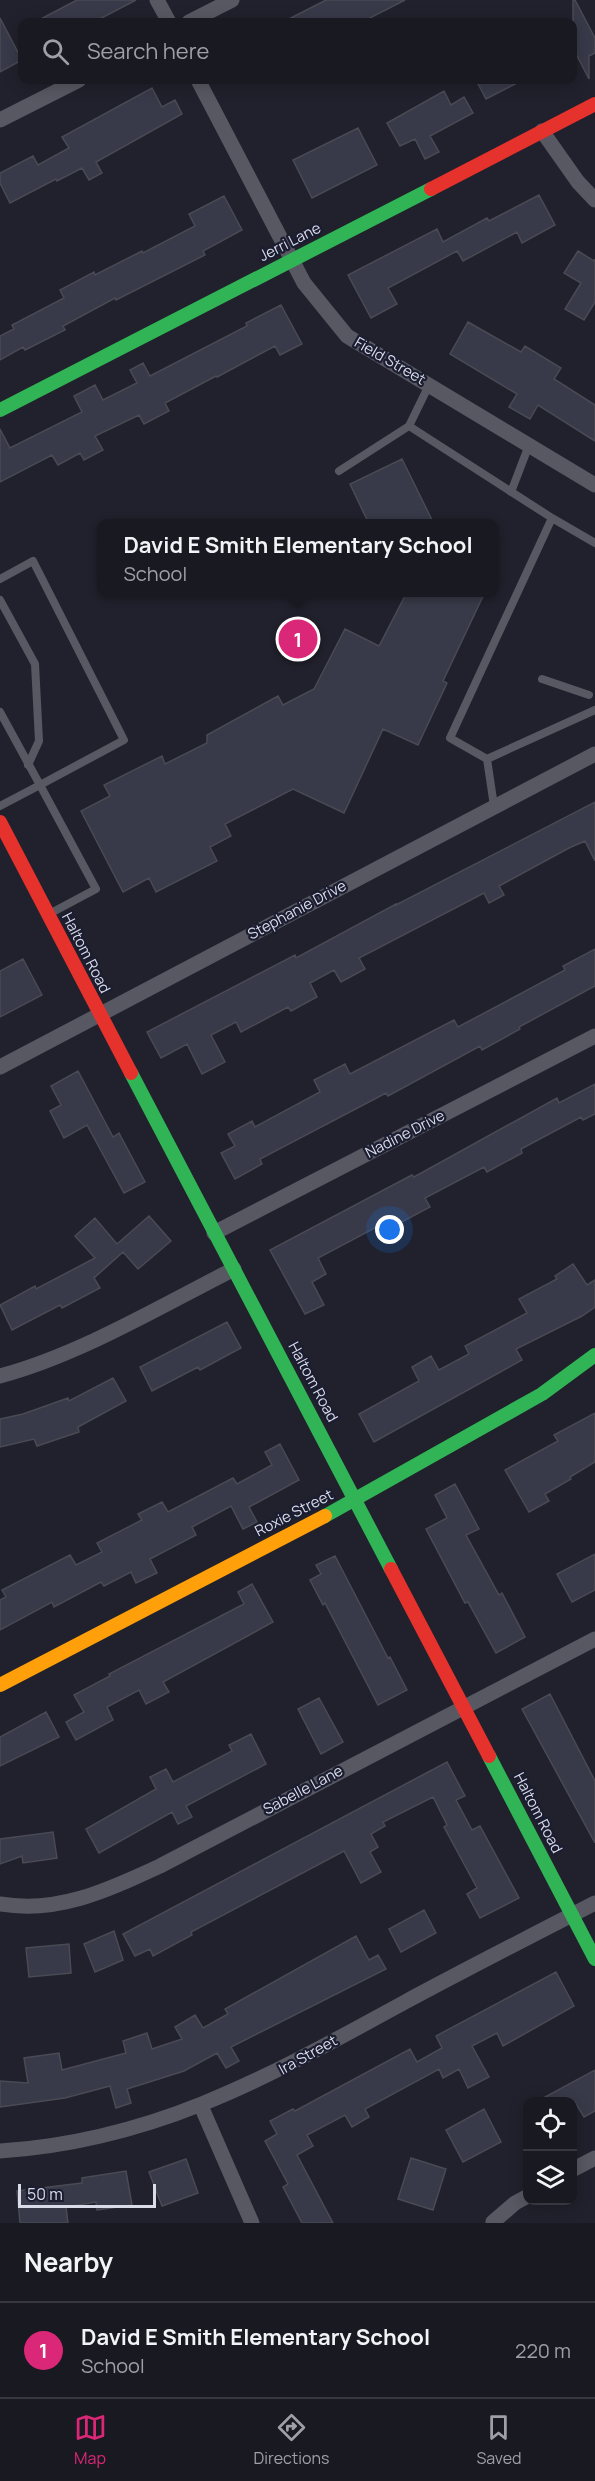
<!DOCTYPE html>
<html lang="en">
<head>
<meta charset="utf-8">
<style>
	:root { --surface:#181921; --page:#25262e; --text:#f1f3f6; --muted:#9fa0a5; --line:#36383f; --accent:#db2777 }
	body { margin:0; font-family:Manrope,sans-serif; background:var(--page); color:var(--text) }
	.controls { position:absolute; right:18px; bottom:18px; display:grid; overflow:hidden; border-radius:12px; box-shadow:0 3px 15px #0003 }
	.controls button { width:54px; height:54px; display:grid; place-items:center; padding:0; border:0; border-bottom:2px solid var(--line); background:var(--surface); color:var(--text); font:30px sans-serif }
	.scale { position:absolute; left:18px; bottom:15px; width:138px; box-sizing:border-box; padding-left:6px; border:3px solid #d9dbe9; border-top:0; font-size:16px; line-height:21px; white-space:nowrap; color:#d9dbe9; -webkit-text-stroke:4px #1b1d31; paint-order:stroke }
	.you { position:absolute; left:390px; top:1230px; width:21px; height:21px; margin:-15px; border:4px solid #fff; border-radius:50%; background:#1a73e8; box-shadow:0 0 0 9px #1a73e833 }
	.badge { display:grid; place-items:center; width:39px; height:39px; border-radius:50%; background:var(--accent); color:#fff; font-size:20px; font-weight:700 }
	.pin { position:absolute; translate:-50% -50%; border:3px solid #fff; box-shadow:0 2px 6px #0006 }
	.popup { position:absolute; left:97px; top:519px; width:402px; height:78px; box-sizing:border-box; display:grid; place-content:center; border-radius:12px; background:var(--surface); filter:drop-shadow(0 2px 4px #0005); font-size:20px; white-space:nowrap; color:var(--muted) }
	.popup b { font-size:22px; color:var(--text) }
	.popup::after { content:''; position:absolute; left:50%; top:100%; margin-left:-12px; border:12px solid transparent; border-top-color:var(--surface) }
	.list { margin:0; padding:0; list-style:none }
	h2 { display:flex; justify-content:space-between; align-items:center; height:78px; margin:0; padding:0 24px; font-size:26px }
	h2 small { font-size:20px; font-weight:400; color:var(--muted) }
	.list li { display:grid; grid-template-columns:39px 1fr auto; gap:18px; align-items:center; box-sizing:border-box; height:96px; padding:0 24px; border-top:2px solid var(--line) }
	.list b { display:block; font-size:22px; white-space:nowrap }
	.list p { margin:0; font-size:20px; white-space:nowrap; color:var(--muted) }
	.list em { font-size:20px; font-style:normal; color:var(--muted) }
	.icon { flex:none; width:33px; height:33px; fill:none; stroke:currentColor; stroke-width:2; stroke-linecap:round; stroke-linejoin:round }
	.map { position:relative; flex:none; width:595px; height:2223px; overflow:hidden }
	.search { position:absolute; background:var(--surface); box-shadow:0 3px 15px #0003; left:18px; right:18px; top:18px; height:66px; display:flex; align-items:center; gap:15px; box-sizing:border-box; padding:0 21px; border-radius:12px; color:var(--muted); font-size:22px }
	.sheet { height:174px; background:var(--surface) }
	nav { display:flex; justify-content:space-around; align-items:center; box-sizing:border-box; height:84px; border-top:2px solid var(--line); background:var(--surface); font-size:16px; color:var(--muted) }
	nav a { display:grid; justify-items:center; gap:3px }
	nav .on { color:var(--accent) }
	.map>svg:first-child { display:block }
	.building { fill:#383a49; stroke:#494a54; stroke-width:1.5 }
	.lines { fill:none; stroke-linecap:round; stroke-linejoin:round }
	.lane { stroke:#575862; stroke-width:8 }
	.street { stroke:#575862; stroke-width:15 }
	.fast { stroke:#30b455; stroke-width:14 }
	.slow { stroke:#ff9f0a; stroke-width:14 }
	.jam { stroke:#e5322d; stroke-width:14 }
	.labels { text-anchor:middle; stroke-width:4.5; stroke-linejoin:round; paint-order:stroke }
	.street-label { font-size:15px; fill:#d9dbe9; stroke:#1b1d31 }
</style>
</head>
<body>
<div class="map">
<svg width="595" height="2223" viewBox="0 0 595 2223">
	<rect width="100%" height="100%" fill="#20212c"/>
	<path class="building" d="M77 0H136L94 22H35Z
		M326 0H405L362 22H283Z
		M573 0H575L595 38V53L589 56V79L573 48Z
		M0 18 22 60 0 72Z
		M476 80H523L486 99Z
		M152 88 162 107 175 100 182 114 96 162 102 173 89 180 82 168 57 181 56 179 10 203 0 183V173L33 156 38 165 69 148 62 137Z
		M444 91 451 105 464 97 473 113 430 136 439 152 425 159 415 139 400 146 387 123Z
		M358 128 377 165 312 198 293 160Z
		M539 195 555 225 522 243 517 232 463 261 457 251 388 288 397 304 371 318 348 275 437 229 443 242 487 218 489 221Z
		M224 196 242 230 203 251 205 255 116 300 115 298 63 326 65 330 25 350 23 347 0 360V336L14 329 12 325 64 298 60 290 94 272 95 275 142 251 143 253 195 226 189 214Z
		M578 251 594 261 595 259V302L584 320 565 309 581 283 564 273Z
		M281 305 302 344 280 355 275 346 217 377 216 376 165 403 169 411 144 424 139 415 95 436 103 450 84 460 80 453 58 465 52 455 0 482V429L10 448 82 412 74 396 95 385 103 400 137 383 130 370 143 363 150 376 247 326 246 323Z
		M468 322 521 352 525 346 561 368 554 379 595 405V441L538 405 530 419 509 407 517 394 450 354Z
		M402 459 434 524H369L350 484Z
		M407 592H485L443 681 447 683 418 745 383 729 344 813 293 789 225 824 231 836 210 847 217 861 156 892 149 878 123 892 81 811 110 796 104 785 162 756 165 764 207 743V735L278 696 283 705 314 689 345 629 379 646Z
		M595 802V861L585 841 569 848 499 886 504 895 489 903 484 893 359 958 365 969 341 982 334 970 310 983 317 997 291 1011 288 1007 241 1032 236 1022 211 1035 225 1062 202 1074 187 1044 161 1058 147 1032 295 955 296 958 396 904V905Z
		M595 949V986L519 1027 520 1029 482 1050 480 1046 388 1096 386 1093 260 1159 262 1164 235 1179 221 1153 235 1146 228 1134 252 1121 255 1127 320 1092 314 1080 345 1064 350 1074 454 1020 458 1027 565 970 563 966Z
		M23 959 42 995 0 1017V971Z
		M78 1071 113 1137 119 1133 145 1182 124 1193 87 1125 64 1138 50 1111 61 1105 51 1086Z
		M595 1084V1114L583 1120 581 1117 521 1149 522 1153 487 1172 484 1167 425 1198 430 1207 387 1230 384 1223 318 1258 326 1274 312 1282 324 1305 305 1314 270 1250 412 1175 414 1177 557 1098 559 1103Z
		M149 1216 171 1241 138 1269 123 1252 94 1278 100 1288 62 1308 60 1305 12 1330 0 1305 35 1286 36 1289 95 1258 75 1236 95 1218 117 1244Z
		M573 1264 587 1285 595 1280V1307L582 1316 516 1349 522 1360 374 1442 359 1414 419 1381 412 1367 431 1356 439 1370 469 1354 465 1346 527 1313 519 1299 557 1279 555 1276Z
		M227 1322 241 1348 200 1370 198 1367 152 1391 140 1367Z
		M113 1378 126 1401 78 1427 79 1432 37 1446 34 1439 0 1447V1419L23 1414 68 1398 69 1401Z
		M595 1413V1462L570 1477 571 1479 545 1494 549 1501 529 1512 505 1470 558 1441 554 1435Z
		M280 1444 299 1480 249 1507 257 1522 243 1529 231 1506 192 1527 196 1535 150 1559 157 1573 136 1583 131 1572 104 1586 101 1582 54 1607 52 1602 0 1630V1600L6 1597 2 1590 70 1555 76 1565 102 1552 97 1543 142 1520 138 1514 162 1502 168 1512 233 1478 237 1484 272 1465 265 1452Z
		M455 1484 479 1529 466 1535 499 1595 502 1593 525 1637 496 1653 468 1602 465 1603 426 1529 447 1518 435 1495Z
		M595 1554V1590L572 1602 557 1574Z
		M335 1556 388 1658 390 1657 407 1690 378 1705 325 1603 323 1605 310 1580 321 1574 316 1565Z
		M252 1584 273 1622 163 1682 169 1692 146 1704 139 1690 107 1707 113 1720 76 1740 66 1722 84 1712 74 1695 110 1676 109 1674 244 1604 238 1592Z
		M550 1694 595 1781V1843L522 1709Z
		M319 1698 343 1742 321 1754 298 1709Z
		M46 1712 59 1737 0 1766V1737Z
		M251 1734 266 1764 186 1806 192 1817 178 1824 172 1812 99 1853 86 1829 156 1789 150 1777 166 1769 173 1782 232 1751 229 1745Z
		M447 1762 465 1796 456 1800 472 1830 480 1826 519 1898 480 1918 467 1894 477 1888 444 1827 447 1825 433 1797 383 1822 385 1826 371 1834 378 1847 370 1852 381 1872 361 1883 344 1851 191 1932 192 1935 153 1956 150 1949 135 1956 123 1934Z
		M53 1832 57 1858 23 1863 22 1856 0 1864V1839Z
		M424 1910 436 1933 401 1952 389 1929Z
		M114 1931 123 1960 95 1972 84 1944Z
		M356 1936 369 1960 378 1955 386 1969 231 2047 239 2061 226 2068 217 2053 184 2071 127 2089 131 2103 116 2108 110 2086 65 2098 0 2107V2081L28 2083 24 2058 59 2053 62 2070 126 2053 123 2041 147 2033 152 2049 182 2039 175 2027 195 2015 203 2028 228 2014 225 2009Z
		M69 1944 71 1973 29 1977 26 1948Z
		M556 1972 574 2006 503 2046 497 2033 472 2046 489 2077 468 2088 459 2069 443 2078 439 2069 365 2109 369 2117 352 2127 345 2115 307 2135 313 2146 297 2155 333 2223H302L283 2187 288 2184 265 2141 277 2134 270 2121 293 2109 295 2111 410 2049 417 2062 442 2048 436 2036Z
		M595 2070V2111L584 2117 575 2102H536Z
		M484 2109 501 2142 463 2162 446 2130Z
		M411 2158 446 2169 433 2210 398 2199Z
		M186 2159 198 2193 162 2206 149 2172Z
		M126 2171 132 2205 97 2210 96 2202 66 2207 68 2223H20L17 2191 82 2183V2178Z"/>
	<g class="lines">
		<path class="lane" d="M409 426 429 385
			M339 471 409 426 552 518
			M511 492 529 445
			M0 579 33 561 124 740 40 785 96 889 49 914
			M0 600 35 664 39 741 28 765
			M542 679 589 695
			M0 712 40 785 0 806
			M487 759 450 738 552 518 595 543
			M487 759 595 710
			M487 759 494 806"/>
		<path class="street" d="M157 0 169 22
			M189 22 232 0
			M198 80 304 283 347 336 595 485
			M0 120 79 80
			M542 131 578 182 595 200
			M0 1067 595 754
			M214 1233 595 1036
			M0 1376C79 1355 161 1306 234 1269
			M0 1904C58 1914 108 1890 160 1866L595 1639
			M201 2106 252 2223
			M0 2151C157 2141 271 2075 405 2002 468 1968 531 1936 595 1903
			M572 2170 595 2158
			M493 2222 515 2203 528 2196"/>
		<path class="fast" d="M0 410 431 189
			M131 1073 391 1569
			M325 1516 542 1394 595 1355
			M489 1756 595 1959"/>
		<path class="slow" d="M0 1685 325 1516"/>
		<path class="jam" d="M431 189 595 104
			M0 822 131 1073
			M391 1569 489 1756"/>
	</g>
	<g class="labels">
		<g class="street-label">
			<text transform="translate(290 242) rotate(-27)" y="5">Jerri Lane</text>
			<text transform="translate(390 361) rotate(30)" y="5">Field Street</text>
			<text transform="translate(297 910) rotate(-28)" y="5">Stephanie Drive</text>
			<text transform="translate(86 953) rotate(63)" y="5">Haltom Road</text>
			<text transform="translate(405 1134) rotate(-27)" y="5">Nadine Drive</text>
			<text transform="translate(313 1382) rotate(62)" y="5">Haltom Road</text>
			<text transform="translate(294 1513) rotate(-27)" y="5">Roxie Street</text>
			<text transform="translate(303 1790) rotate(-28)" y="5">Sabelle Lane</text>
			<text transform="translate(538 1813) rotate(63)" y="5">Haltom Road</text>
			<text transform="translate(308 2055) rotate(-29)" y="5">Ira Street</text>
		</g>
	</g>
</svg>
<div class="controls">
<button><svg class="icon" aria-label="locate" viewBox="0 0 24 24"><circle cx="12" cy="12" r="6"/><path d="M12 2v4M12 18v4M2 12h4M18 12h4"/></svg></button>
<button><svg class="icon" aria-label="layers" viewBox="0 0 24 24"><path d="M12 4l9 5-9 5-9-5zM3 14l9 5 9-5"/></svg></button>
</div>
<div class="scale">50 m</div>
<div class="you"></div>
<div class="pin badge" style="left:298px;top:639px">1</div>
<div class="popup"><b>David E Smith Elementary School</b>School</div>
<div class="search"><svg class="icon" aria-label="search" viewBox="0 0 24 24"><circle cx="10" cy="10" r="6"/><path d="M15 15l6 6"/></svg>Search here</div>
</div>
<section class="sheet">
<h2>Nearby<small></small></h2>
<ul class="list">
<li><span class="badge">1</span><div><b>David E Smith Elementary School</b><p>School</p></div><em>220 m</em></li>
</ul>
</section>
<nav>
<a class="on"><svg class="icon" aria-label="map" viewBox="0 0 24 24"><path d="M3 6l6-2 6 2 6-2v14l-6 2-6-2-6 2zM9 4v14M15 6v14"/></svg>Map</a>
<a><svg class="icon" aria-label="directions" viewBox="0 0 24 24"><path d="M12 3l9 9-9 9-9-9zM9 14v-3h6M13 9l2 2-2 2"/></svg>Directions</a>
<a><svg class="icon" aria-label="saved" viewBox="0 0 24 24"><path d="M7 4h10v16l-5-4-5 4z"/></svg>Saved</a>
</nav>
</body>
</html>
